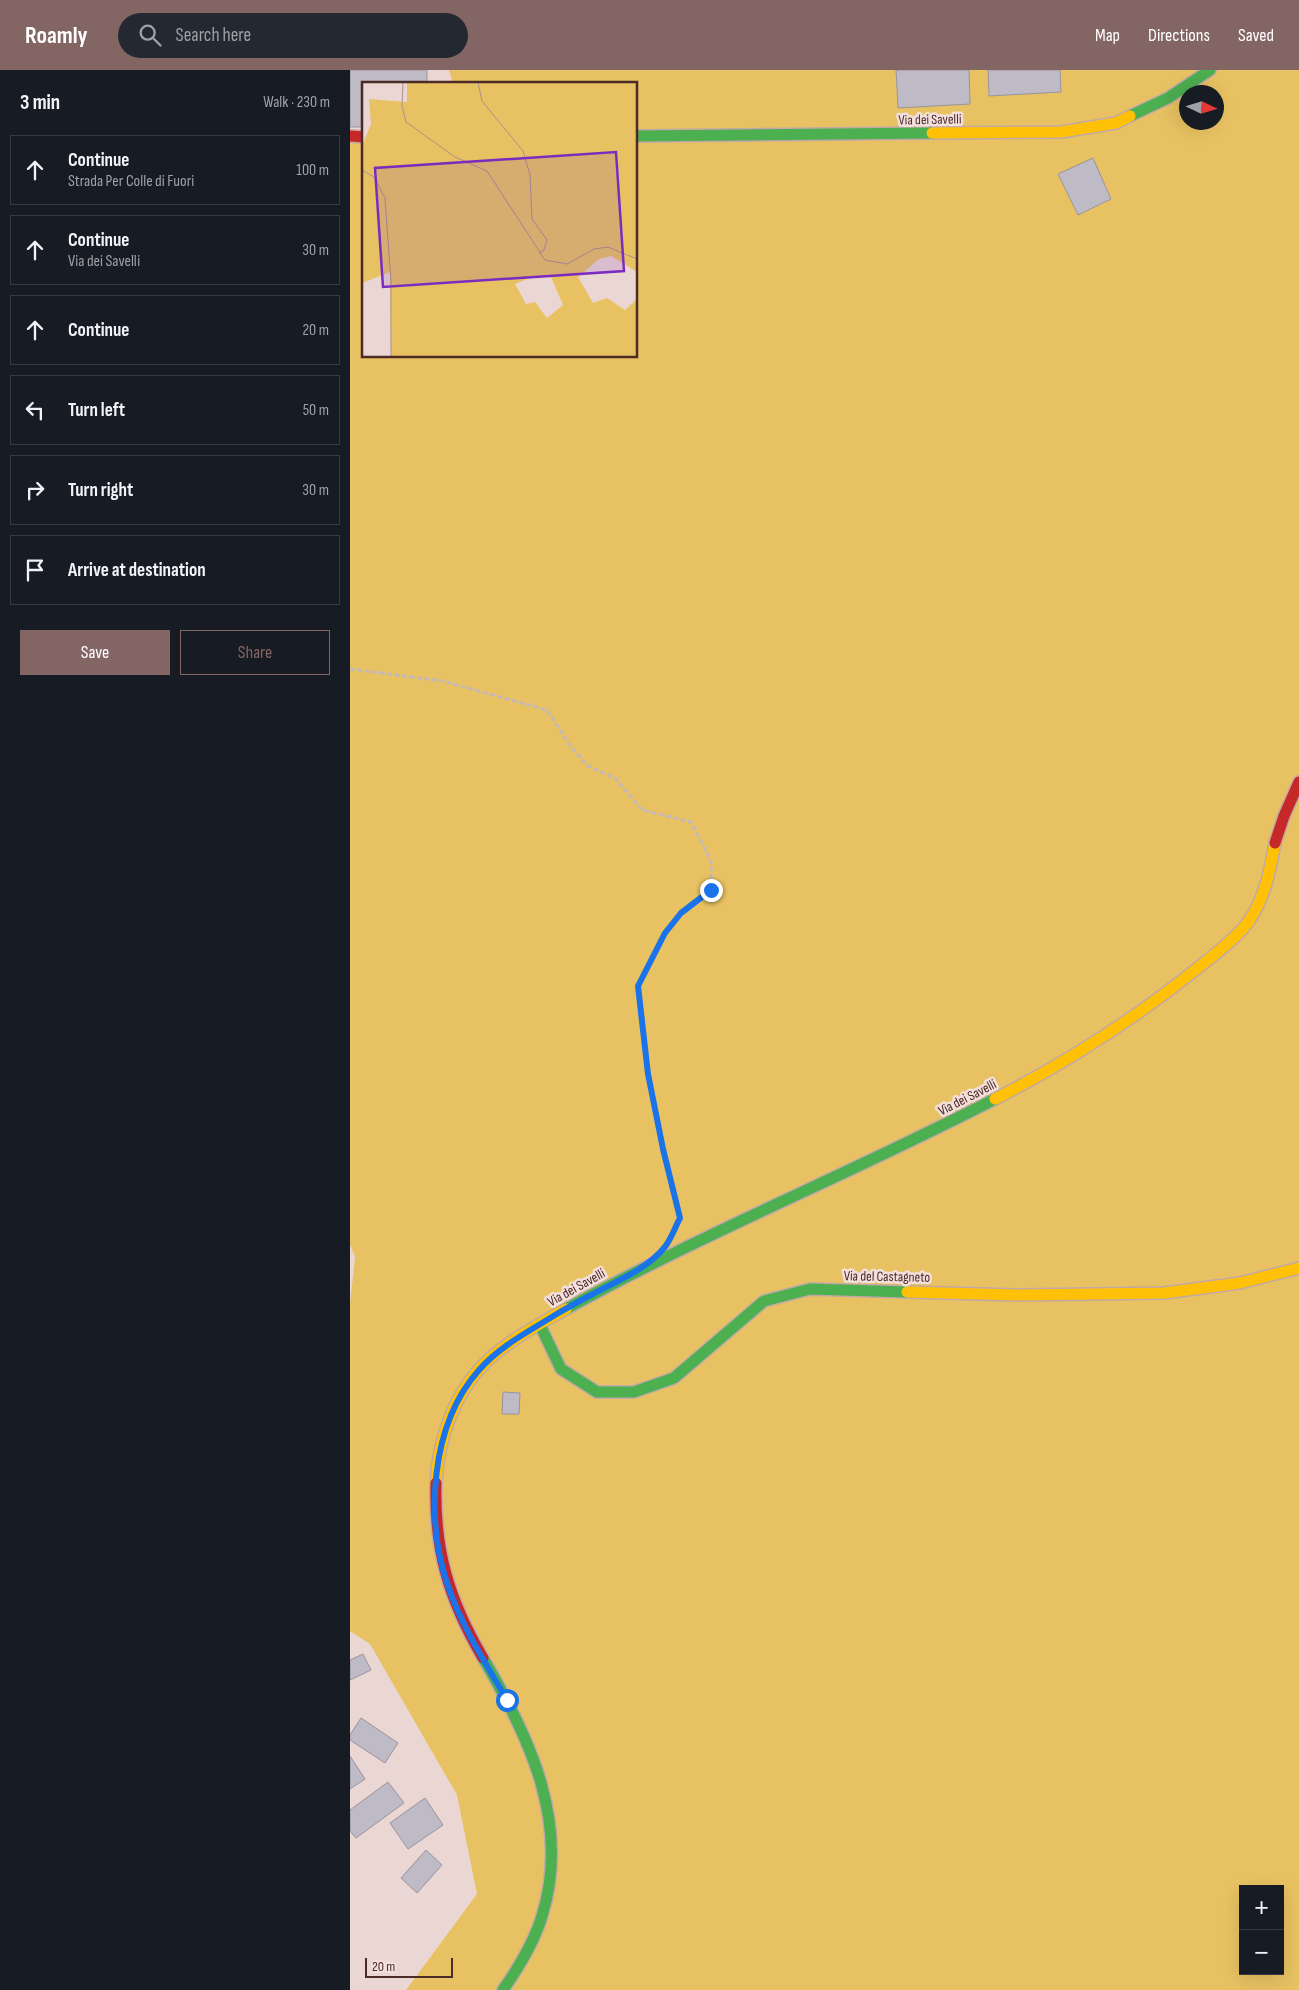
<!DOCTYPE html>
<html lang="en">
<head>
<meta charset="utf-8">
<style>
	:root { --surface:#171b24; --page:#242831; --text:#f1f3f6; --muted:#9ea1a6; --line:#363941; --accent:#836663 }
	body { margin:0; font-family:"Sofia Sans Condensed",sans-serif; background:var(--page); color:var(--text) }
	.controls { position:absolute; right:15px; bottom:15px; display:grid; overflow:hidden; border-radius:0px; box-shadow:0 5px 20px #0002 }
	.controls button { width:45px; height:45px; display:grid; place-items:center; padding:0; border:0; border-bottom:1px solid var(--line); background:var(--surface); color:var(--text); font:25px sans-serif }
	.compass { position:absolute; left:829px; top:15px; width:45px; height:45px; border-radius:50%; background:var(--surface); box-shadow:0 5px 20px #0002; rotate:94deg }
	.scale { position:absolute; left:15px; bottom:12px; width:88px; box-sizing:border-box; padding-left:5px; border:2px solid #4c2a26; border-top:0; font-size:14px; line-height:18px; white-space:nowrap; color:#4c2a26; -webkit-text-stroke:4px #f3e0de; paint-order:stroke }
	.stop { position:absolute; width:15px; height:15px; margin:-11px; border:4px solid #1a73e8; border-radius:50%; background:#fff }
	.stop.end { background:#1a73e8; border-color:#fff; box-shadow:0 1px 5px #0008 }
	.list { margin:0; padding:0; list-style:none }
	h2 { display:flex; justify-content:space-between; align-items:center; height:65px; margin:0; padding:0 20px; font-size:21px }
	h2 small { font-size:16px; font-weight:400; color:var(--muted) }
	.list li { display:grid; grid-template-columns:32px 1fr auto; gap:15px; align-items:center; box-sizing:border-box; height:70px; margin:0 10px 10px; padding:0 10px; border:1px solid var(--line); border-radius:0px }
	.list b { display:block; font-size:19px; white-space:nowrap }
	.list p { margin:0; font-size:16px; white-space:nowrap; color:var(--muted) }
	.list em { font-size:16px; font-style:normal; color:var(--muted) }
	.actions { display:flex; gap:10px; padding:15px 20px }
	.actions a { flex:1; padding:11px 0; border:1px solid var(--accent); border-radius:0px; text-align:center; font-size:18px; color:var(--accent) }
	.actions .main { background:var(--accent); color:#fff }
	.icon { flex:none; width:28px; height:28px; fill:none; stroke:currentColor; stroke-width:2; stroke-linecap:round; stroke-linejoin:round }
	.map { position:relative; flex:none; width:949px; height:1920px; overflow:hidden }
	header { display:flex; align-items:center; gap:30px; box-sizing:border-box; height:70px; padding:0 25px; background:var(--accent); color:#fff }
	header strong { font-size:24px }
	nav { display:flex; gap:28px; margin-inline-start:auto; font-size:18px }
	.search { width:350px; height:45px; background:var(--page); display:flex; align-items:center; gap:12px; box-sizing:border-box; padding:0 18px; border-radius:28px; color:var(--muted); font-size:19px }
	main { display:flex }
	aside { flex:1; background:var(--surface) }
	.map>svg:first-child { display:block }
	.green { fill:#e8c262; fill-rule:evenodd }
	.building { fill:#bebac6; stroke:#98939e }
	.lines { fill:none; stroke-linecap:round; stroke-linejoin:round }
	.fast-casing { stroke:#c2a9a6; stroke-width:14 }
	.slow-casing { stroke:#c2a9a6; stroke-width:14 }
	.jam-casing { stroke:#c2a9a6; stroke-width:14 }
	.path { stroke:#c4b9b7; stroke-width:3; stroke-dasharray:5 2.5; stroke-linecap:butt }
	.fast { stroke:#4caf50; stroke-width:11 }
	.slow { stroke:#ffc107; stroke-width:11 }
	.jam { stroke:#c62828; stroke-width:11 }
	.route { stroke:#1a73e8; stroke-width:6 }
	.labels { text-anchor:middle; stroke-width:5; stroke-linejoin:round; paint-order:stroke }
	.street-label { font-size:14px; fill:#4c2a26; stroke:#f3e0de }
	.inset-road { fill:none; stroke:#ab918e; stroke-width:1 }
	.view { fill:#7b2cbf; fill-opacity:0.15; stroke:#7b2cbf; stroke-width:2.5 }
	.inset-edge { fill:none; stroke:#4c2a26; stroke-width:2.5 }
</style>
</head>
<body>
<header>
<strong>Roamly</strong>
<div class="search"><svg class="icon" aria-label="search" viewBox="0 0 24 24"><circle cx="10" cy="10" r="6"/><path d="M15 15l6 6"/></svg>Search here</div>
<nav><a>Map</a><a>Directions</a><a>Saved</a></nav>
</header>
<main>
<aside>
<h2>3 min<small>Walk · 230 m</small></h2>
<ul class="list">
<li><svg class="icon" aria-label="ahead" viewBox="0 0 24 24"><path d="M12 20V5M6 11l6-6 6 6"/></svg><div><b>Continue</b><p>Strada Per Colle di Fuori</p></div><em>100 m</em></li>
<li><svg class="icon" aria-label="ahead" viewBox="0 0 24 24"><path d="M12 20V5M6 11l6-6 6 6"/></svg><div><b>Continue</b><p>Via dei Savelli</p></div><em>30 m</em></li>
<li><svg class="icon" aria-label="ahead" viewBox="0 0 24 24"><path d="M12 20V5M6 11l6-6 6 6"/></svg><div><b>Continue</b></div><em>20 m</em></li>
<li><svg class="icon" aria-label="left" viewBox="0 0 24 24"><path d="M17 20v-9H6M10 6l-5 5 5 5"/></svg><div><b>Turn left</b></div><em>50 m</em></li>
<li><svg class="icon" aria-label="right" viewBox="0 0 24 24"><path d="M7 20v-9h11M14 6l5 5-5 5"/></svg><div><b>Turn right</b></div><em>30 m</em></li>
<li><svg class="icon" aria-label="arrive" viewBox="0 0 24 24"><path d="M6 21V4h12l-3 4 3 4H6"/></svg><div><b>Arrive at destination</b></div></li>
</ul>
<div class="actions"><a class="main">Save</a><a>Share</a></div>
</aside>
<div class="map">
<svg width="949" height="1920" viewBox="0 0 949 1920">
	<rect width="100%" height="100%" fill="#ead6d3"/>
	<path class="green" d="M99 0H949V1920H56L127 1824 107 1725 20 1574 0 1561V1234L5 1187 0 1174V62L14 63V286H286V14H103ZM836 22H866V52H836ZM893 1819H930V1901H893Z"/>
	<path class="building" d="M0 0H77V14H14V57H0Z
		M546 0H619L620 34 548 38Z
		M638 0H710L711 22 639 26Z
		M743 88 761 129 728 145 708 104Z
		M153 1322 170 1323 169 1344H152Z
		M13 1584 21 1600 0 1610V1590Z
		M11 1648 48 1673 35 1693 0 1670V1665Z
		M0 1686 15 1709 0 1719Z
		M38 1712 54 1733 6 1768 0 1761V1740Z
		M75 1728 93 1755 58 1779 40 1753Z
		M76 1780 92 1795 67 1823 51 1808Z"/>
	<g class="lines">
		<defs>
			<path id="fast" d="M780 46 818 28 860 0
				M286 66 582 63
				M216 1239C356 1162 504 1102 645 1029
				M190 1255 211 1299 247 1322H284L324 1308 414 1231 460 1219 557 1222
				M133 1588C179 1666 221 1754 192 1846 184 1873 169 1897 153 1920"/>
			<path id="slow" d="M582 63 711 62 766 53 780 46
				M645 1029C717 992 786 948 849 897 864 885 887 868 899 851 915 827 920 801 925 773
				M557 1222 669 1225 814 1223 890 1213 949 1198
				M86 1413C88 1369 105 1322 136 1292 159 1270 188 1255 216 1239"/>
			<path id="jam" d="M0 66 14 67
				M925 773 934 746 949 712
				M86 1413C84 1480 99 1530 133 1588"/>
		</defs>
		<use href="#fast" class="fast-casing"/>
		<use href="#slow" class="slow-casing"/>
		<use href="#jam" class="jam-casing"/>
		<path class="path" d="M0 599 93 611 197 640 221 677 238 696 265 708 292 740 341 752 361 791V820L331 843 315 863 288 916 299 1005 313 1079 329 1149"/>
		<use href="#fast" class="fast"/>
		<use href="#slow" class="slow"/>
		<use href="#jam" class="jam"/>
	</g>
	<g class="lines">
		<path class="route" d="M157 1630C136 1594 112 1557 98 1516 75 1449 80 1355 129 1300 150 1276 178 1262 205 1245 217 1238 229 1231 241 1225 265 1212 297 1199 314 1178 321 1170 325 1157 330 1148L313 1079 298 1004 288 916 315 863 331 843 361 820"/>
	</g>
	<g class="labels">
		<g class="street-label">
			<text transform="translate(580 49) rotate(-1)" y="5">Via dei Savelli</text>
			<text transform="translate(617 1027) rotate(-27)" y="5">Via dei Savelli</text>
			<text transform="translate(537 1206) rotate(1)" y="5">Via del Castagneto</text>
			<text transform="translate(226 1217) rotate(-29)" y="5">Via dei Savelli</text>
		</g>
	</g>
	<g transform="translate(12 12)">
		<rect width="275" height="275" fill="#ead6d3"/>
		<path d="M45 0H275V190L249 174 237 177 216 195 231 221 245 216 263 228 275 217V275H29L28 190 0 201V64L9 42 7 17 45 20ZM170 195H189L201 223 185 236 173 220 164 222 153 202Z" fill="#e8c262" fill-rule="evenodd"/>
		<path class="inset-road" d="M41 0 40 24 44 40 93 75 125 89 183 178 205 182 232 167 246 165 275 177M116 0 120 19 161 69 168 93 170 137 185 158 182 168 177 171M0 88 12 95 23 116 29 200V275"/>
		<path class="view" d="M254 70 262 189 21 205 13 86Z"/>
		<rect width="275" height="275" class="inset-edge"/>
	</g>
</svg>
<div class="controls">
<button>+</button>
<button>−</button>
</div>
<svg class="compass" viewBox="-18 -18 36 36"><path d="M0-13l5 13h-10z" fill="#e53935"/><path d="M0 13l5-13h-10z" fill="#9ea1a6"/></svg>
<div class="scale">20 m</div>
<div class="stop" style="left:157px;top:1630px"></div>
<div class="stop end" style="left:361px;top:820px"></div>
</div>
</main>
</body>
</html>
